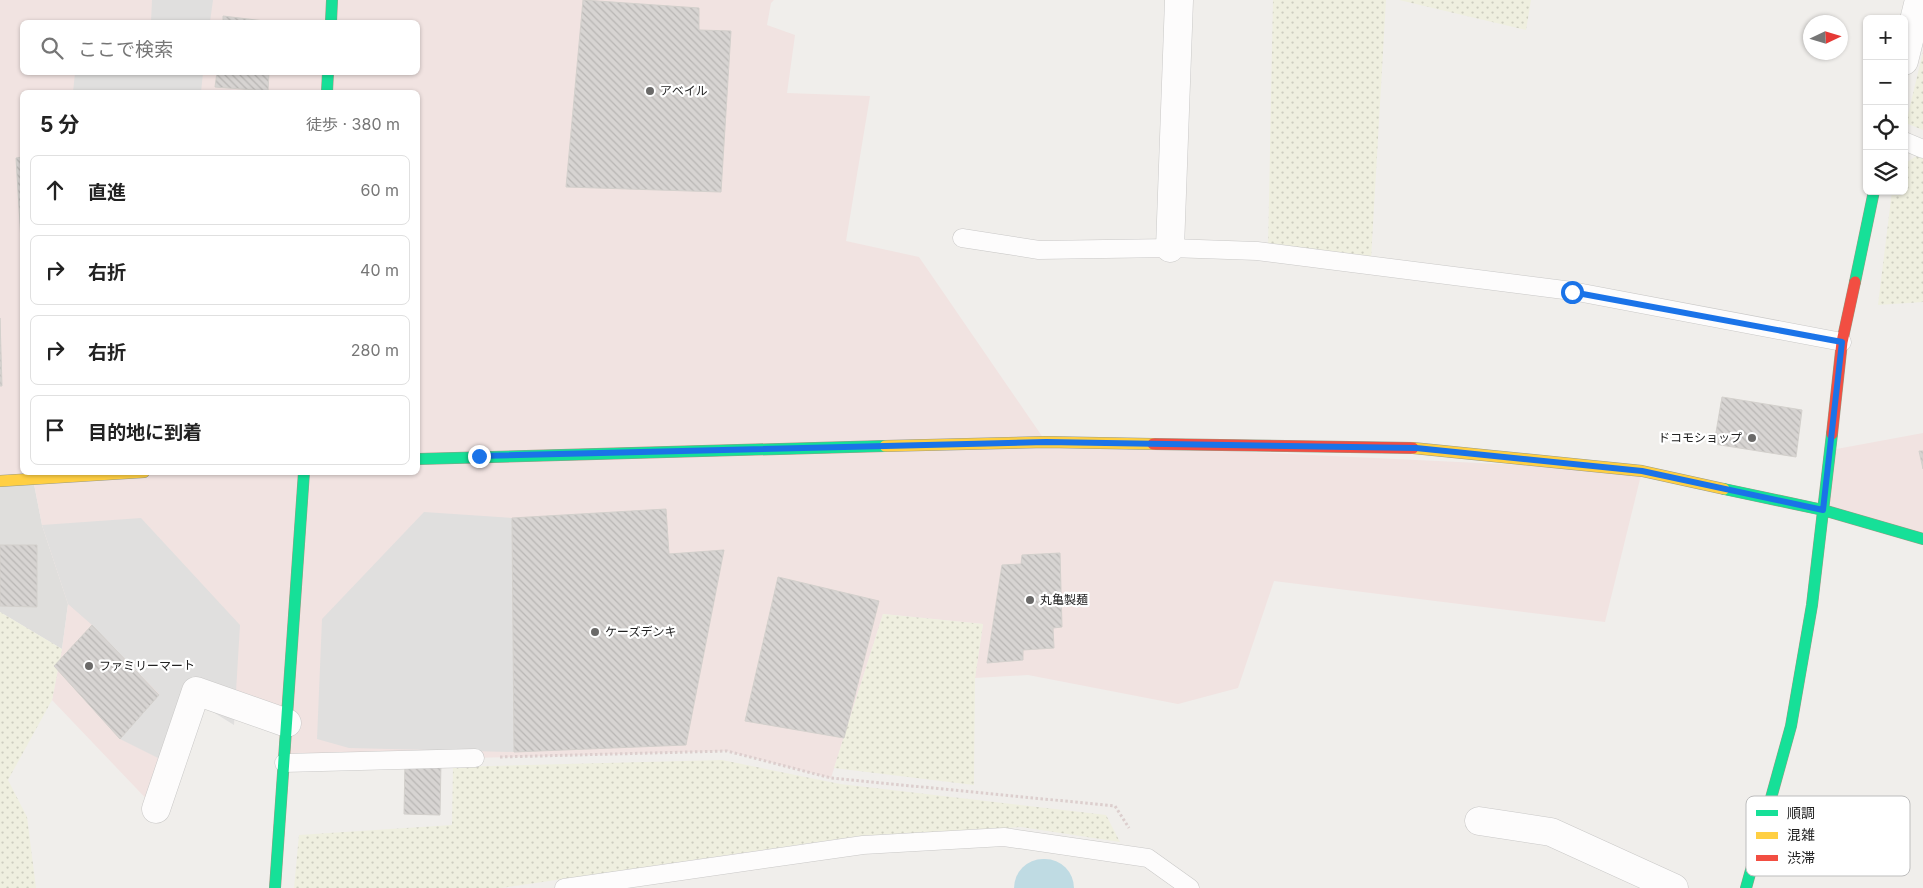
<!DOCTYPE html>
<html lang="ja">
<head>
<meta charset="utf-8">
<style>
	:root { --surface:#fff; --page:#f2f2f2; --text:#222; --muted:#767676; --line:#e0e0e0 }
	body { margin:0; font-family:Inter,"Noto Sans JP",sans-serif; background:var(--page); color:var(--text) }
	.controls { position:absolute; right:15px; top:15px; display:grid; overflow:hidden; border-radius:8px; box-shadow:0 1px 4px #0004 }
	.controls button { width:45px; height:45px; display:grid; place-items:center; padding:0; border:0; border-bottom:1px solid var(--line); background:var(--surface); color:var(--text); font:25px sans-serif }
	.compass { position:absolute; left:1803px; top:15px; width:45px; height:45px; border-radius:50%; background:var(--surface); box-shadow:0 1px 4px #0004; rotate:86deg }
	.stop { position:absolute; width:15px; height:15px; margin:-11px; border:4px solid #1a73e8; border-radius:50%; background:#fff }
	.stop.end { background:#1a73e8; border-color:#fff; box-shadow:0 1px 5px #0008 }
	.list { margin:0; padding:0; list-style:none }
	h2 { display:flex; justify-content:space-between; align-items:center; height:65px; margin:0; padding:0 20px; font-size:21px }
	h2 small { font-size:16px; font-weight:400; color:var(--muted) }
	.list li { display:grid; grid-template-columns:32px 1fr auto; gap:15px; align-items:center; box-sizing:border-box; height:70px; margin:0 10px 10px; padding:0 10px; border:1px solid var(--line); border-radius:8px }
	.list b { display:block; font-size:19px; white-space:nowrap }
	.list em { font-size:16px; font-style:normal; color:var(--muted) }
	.icon { flex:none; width:28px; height:28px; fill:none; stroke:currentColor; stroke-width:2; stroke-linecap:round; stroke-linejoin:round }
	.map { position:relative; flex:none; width:1923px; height:888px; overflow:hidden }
	.search { position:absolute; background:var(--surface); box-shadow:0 1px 4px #0004; left:20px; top:20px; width:400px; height:55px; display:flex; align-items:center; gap:12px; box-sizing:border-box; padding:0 18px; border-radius:8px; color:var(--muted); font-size:19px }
	.panel { position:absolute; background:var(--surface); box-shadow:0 1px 4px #0004; left:20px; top:90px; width:400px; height:385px; border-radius:8px }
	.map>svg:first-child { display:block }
	.residential { fill:#dfdedc }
	.commercial { fill:#f1e3e1; fill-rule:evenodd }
	.farmland { fill:url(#farmland-dots) }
	.parking { fill:#e0dfde }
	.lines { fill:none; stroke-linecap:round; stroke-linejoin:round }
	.river { stroke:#bfdbe3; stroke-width:58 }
	.building { fill:url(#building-back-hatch); stroke:#d3d0cc }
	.lane-casing { stroke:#c9c8c7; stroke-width:19 }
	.street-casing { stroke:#c9c8c7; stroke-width:29 }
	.fast-casing { stroke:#999a82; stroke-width:12 }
	.slow-casing { stroke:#999a82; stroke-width:12 }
	.jam-casing { stroke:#999a82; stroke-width:12 }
	.path { stroke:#dccecd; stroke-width:3; stroke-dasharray:2.5 2.5; stroke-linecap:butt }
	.lane { stroke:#fdfcfc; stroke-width:18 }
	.street { stroke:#fdfcfc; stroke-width:28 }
	.fast { stroke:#16e098; stroke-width:11 }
	.slow { stroke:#ffcf43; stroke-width:11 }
	.jam { stroke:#f24e42; stroke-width:11 }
	.route { stroke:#1a73e8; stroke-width:6 }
	.poi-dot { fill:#6a6968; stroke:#fff; stroke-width:2 }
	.labels { text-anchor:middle; stroke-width:4.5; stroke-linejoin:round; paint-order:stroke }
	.poi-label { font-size:12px; fill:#222; stroke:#fff; text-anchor:start }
	.key { fill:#fff; stroke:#bdbdbd; stroke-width:1 }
	.key-label { font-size:14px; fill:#222 }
</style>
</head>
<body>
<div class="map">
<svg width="1923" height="888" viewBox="0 0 1923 888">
	<defs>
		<pattern id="farmland-dots" width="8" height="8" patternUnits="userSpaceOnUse" patternTransform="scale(1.25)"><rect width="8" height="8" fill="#efefdf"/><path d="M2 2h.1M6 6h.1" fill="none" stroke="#cdcdbf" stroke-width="1.8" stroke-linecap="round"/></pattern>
		<pattern id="building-back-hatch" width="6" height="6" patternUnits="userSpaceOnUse" patternTransform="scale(1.25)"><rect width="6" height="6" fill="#d7d4d2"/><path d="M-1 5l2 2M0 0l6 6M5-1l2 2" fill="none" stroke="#b8b6b4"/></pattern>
	</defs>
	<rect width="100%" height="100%" fill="#f0eeeb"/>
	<path class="residential" d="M33 479 42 525 68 604 62 649 0 612V481Z"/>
	<path class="commercial" d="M0 0H774L771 3 767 25 795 35 787 93 870 96 846 241 919 257 1046 442 1642 471 1605 622 1274 581 1238 688 1178 704 1028 675 975 678 983 624 883 614 831 778 727 751 284 763 287 723 196 691 156 809 52 700 62 649 68 604 42 525 33 479 0 481ZM22 22H418V72H22ZM22 92H418V472H22Z
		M1923 433V544L1823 510 1831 450Z"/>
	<path class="farmland" d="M1273 0H1386L1371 259 1268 249Z
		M1399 0H1531L1526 30Z
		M1923 52V130L1906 123Z
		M1918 155 1923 158V302L1878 305 1892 191H1904V164Z
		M0 612 62 649 52 700 8 780 27 817 36 888H0Z
		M883 614 983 624 975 678 974 785 834 768Z
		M722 760 840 784 1106 815 1120 842 1021 827 859 836 501 888H294L299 835 452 825 453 767Z"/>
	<path class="parking" d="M152 0H213L210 22H151Z
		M75 73V72L203 73 201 92H73Z
		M424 512 512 518 514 752 349 748 317 739 322 619Z
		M141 518 240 625 234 725 184 694 166 762 120 739 159 694 92 625 68 604 42 525Z"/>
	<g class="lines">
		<path class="river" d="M1043 888H1045"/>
	</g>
	<path class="building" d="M583 0 699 8V30L731 31 721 192 566 187Z
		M223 16 273 22H223Z
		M217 72H269L268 91 215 87Z
		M22 157V241H21L16 158Z
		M0 318 2 386H0Z
		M1722 397 1802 410 1796 457 1714 444Z
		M1919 451H1923V469Z
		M666 509 669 554 724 550 686 745 514 752 512 518Z
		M0 545H37V607L0 606Z
		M1060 553 1062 627 1053 628 1054 648 1023 650V660L987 663 1002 565 1021 564 1022 555Z
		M778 577 879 601 844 738 745 721Z
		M92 625 159 695 120 739 54 666Z
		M405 761 441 762 440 815 404 814Z"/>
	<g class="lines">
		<defs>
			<path id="lane" d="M1904 141 1923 149
				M962 238 1039 250 1170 248 1257 251 1572 291 1842 342
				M284 763 475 758
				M564 888 863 845 1004 837 1148 858 1190 888"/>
			<path id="street" d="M1904 61 1919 0
				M1170 248 1179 0
				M156 809 196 691 287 723
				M1479 821 1551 832 1674 888"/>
			<path id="fast" d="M331 22 332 0
				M327 92 328 72
				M1855 282 1874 191
				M418 459 885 446
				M1724 489 1823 510 1923 539
				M275 888 304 472
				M1746 888 1791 726 1812 605 1832 434"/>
			<path id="slow" d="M885 446 1046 442 1153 444
				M1413 448 1642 471 1724 489
				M0 481 144 472"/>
			<path id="jam" d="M1832 434 1842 342 1855 282
				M1153 444 1413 448"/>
		</defs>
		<use href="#lane" class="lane-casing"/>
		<use href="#street" class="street-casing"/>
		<use href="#fast" class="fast-casing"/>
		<use href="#slow" class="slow-casing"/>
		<use href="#jam" class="jam-casing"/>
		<path class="path" d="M500 757 727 751 831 778 1115 806 1129 828"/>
		<use href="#lane" class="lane"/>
		<use href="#street" class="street"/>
		<use href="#fast" class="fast"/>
		<use href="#slow" class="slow"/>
		<use href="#jam" class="jam"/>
	</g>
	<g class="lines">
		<path class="route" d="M479 456 1046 442 1416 448 1642 471 1823 510 1842 342 1572 292"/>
	</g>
	<g class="poi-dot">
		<circle cx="650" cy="91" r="5"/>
		<circle cx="1752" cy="438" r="5"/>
		<circle cx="1030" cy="600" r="5"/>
		<circle cx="595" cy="632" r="5"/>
		<circle cx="89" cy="666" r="5"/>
	</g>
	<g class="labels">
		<g class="poi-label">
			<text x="660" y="95">アベイル</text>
			<text x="1742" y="442" text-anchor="end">ドコモショップ</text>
			<text x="1040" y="604">丸亀製麺</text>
			<text x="605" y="636">ケーズデンキ</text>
			<text x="99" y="670">ファミリーマート</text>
		</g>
	</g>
	<rect x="1746" y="796" width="164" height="80" rx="8" class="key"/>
	<rect x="1756" y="810" width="22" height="6" fill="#16e098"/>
	<rect x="1756" y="832" width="22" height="7" fill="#ffcf43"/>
	<rect x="1756" y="855" width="22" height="6" fill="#f24e42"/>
	<g class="key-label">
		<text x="1787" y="818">順調</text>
		<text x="1787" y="840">混雑</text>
		<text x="1787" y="863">渋滞</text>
	</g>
</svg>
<div class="controls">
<button>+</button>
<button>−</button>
<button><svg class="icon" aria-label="locate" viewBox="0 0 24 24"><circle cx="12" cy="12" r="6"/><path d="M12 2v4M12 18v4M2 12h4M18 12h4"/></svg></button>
<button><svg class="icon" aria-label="layers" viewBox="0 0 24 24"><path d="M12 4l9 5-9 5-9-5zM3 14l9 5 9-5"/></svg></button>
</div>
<svg class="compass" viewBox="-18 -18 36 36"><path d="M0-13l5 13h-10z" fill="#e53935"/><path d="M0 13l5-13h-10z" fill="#767676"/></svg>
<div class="stop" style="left:1572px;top:292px"></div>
<div class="stop end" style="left:479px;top:456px"></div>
<div class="search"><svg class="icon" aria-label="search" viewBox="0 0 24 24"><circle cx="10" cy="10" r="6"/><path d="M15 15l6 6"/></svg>ここで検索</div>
<section class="panel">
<h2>5 分<small>徒歩 · 380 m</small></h2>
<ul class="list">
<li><svg class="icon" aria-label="ahead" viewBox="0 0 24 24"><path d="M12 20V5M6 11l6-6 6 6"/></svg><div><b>直進</b></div><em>60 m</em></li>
<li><svg class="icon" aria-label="right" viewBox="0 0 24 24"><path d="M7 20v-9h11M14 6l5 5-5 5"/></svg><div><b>右折</b></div><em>40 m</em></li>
<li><svg class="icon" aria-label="right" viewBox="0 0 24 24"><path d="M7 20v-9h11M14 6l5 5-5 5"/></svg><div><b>右折</b></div><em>280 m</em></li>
<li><svg class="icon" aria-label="arrive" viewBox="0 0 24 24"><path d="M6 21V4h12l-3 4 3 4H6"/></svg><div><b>目的地に到着</b></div></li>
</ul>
</section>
</div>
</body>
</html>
